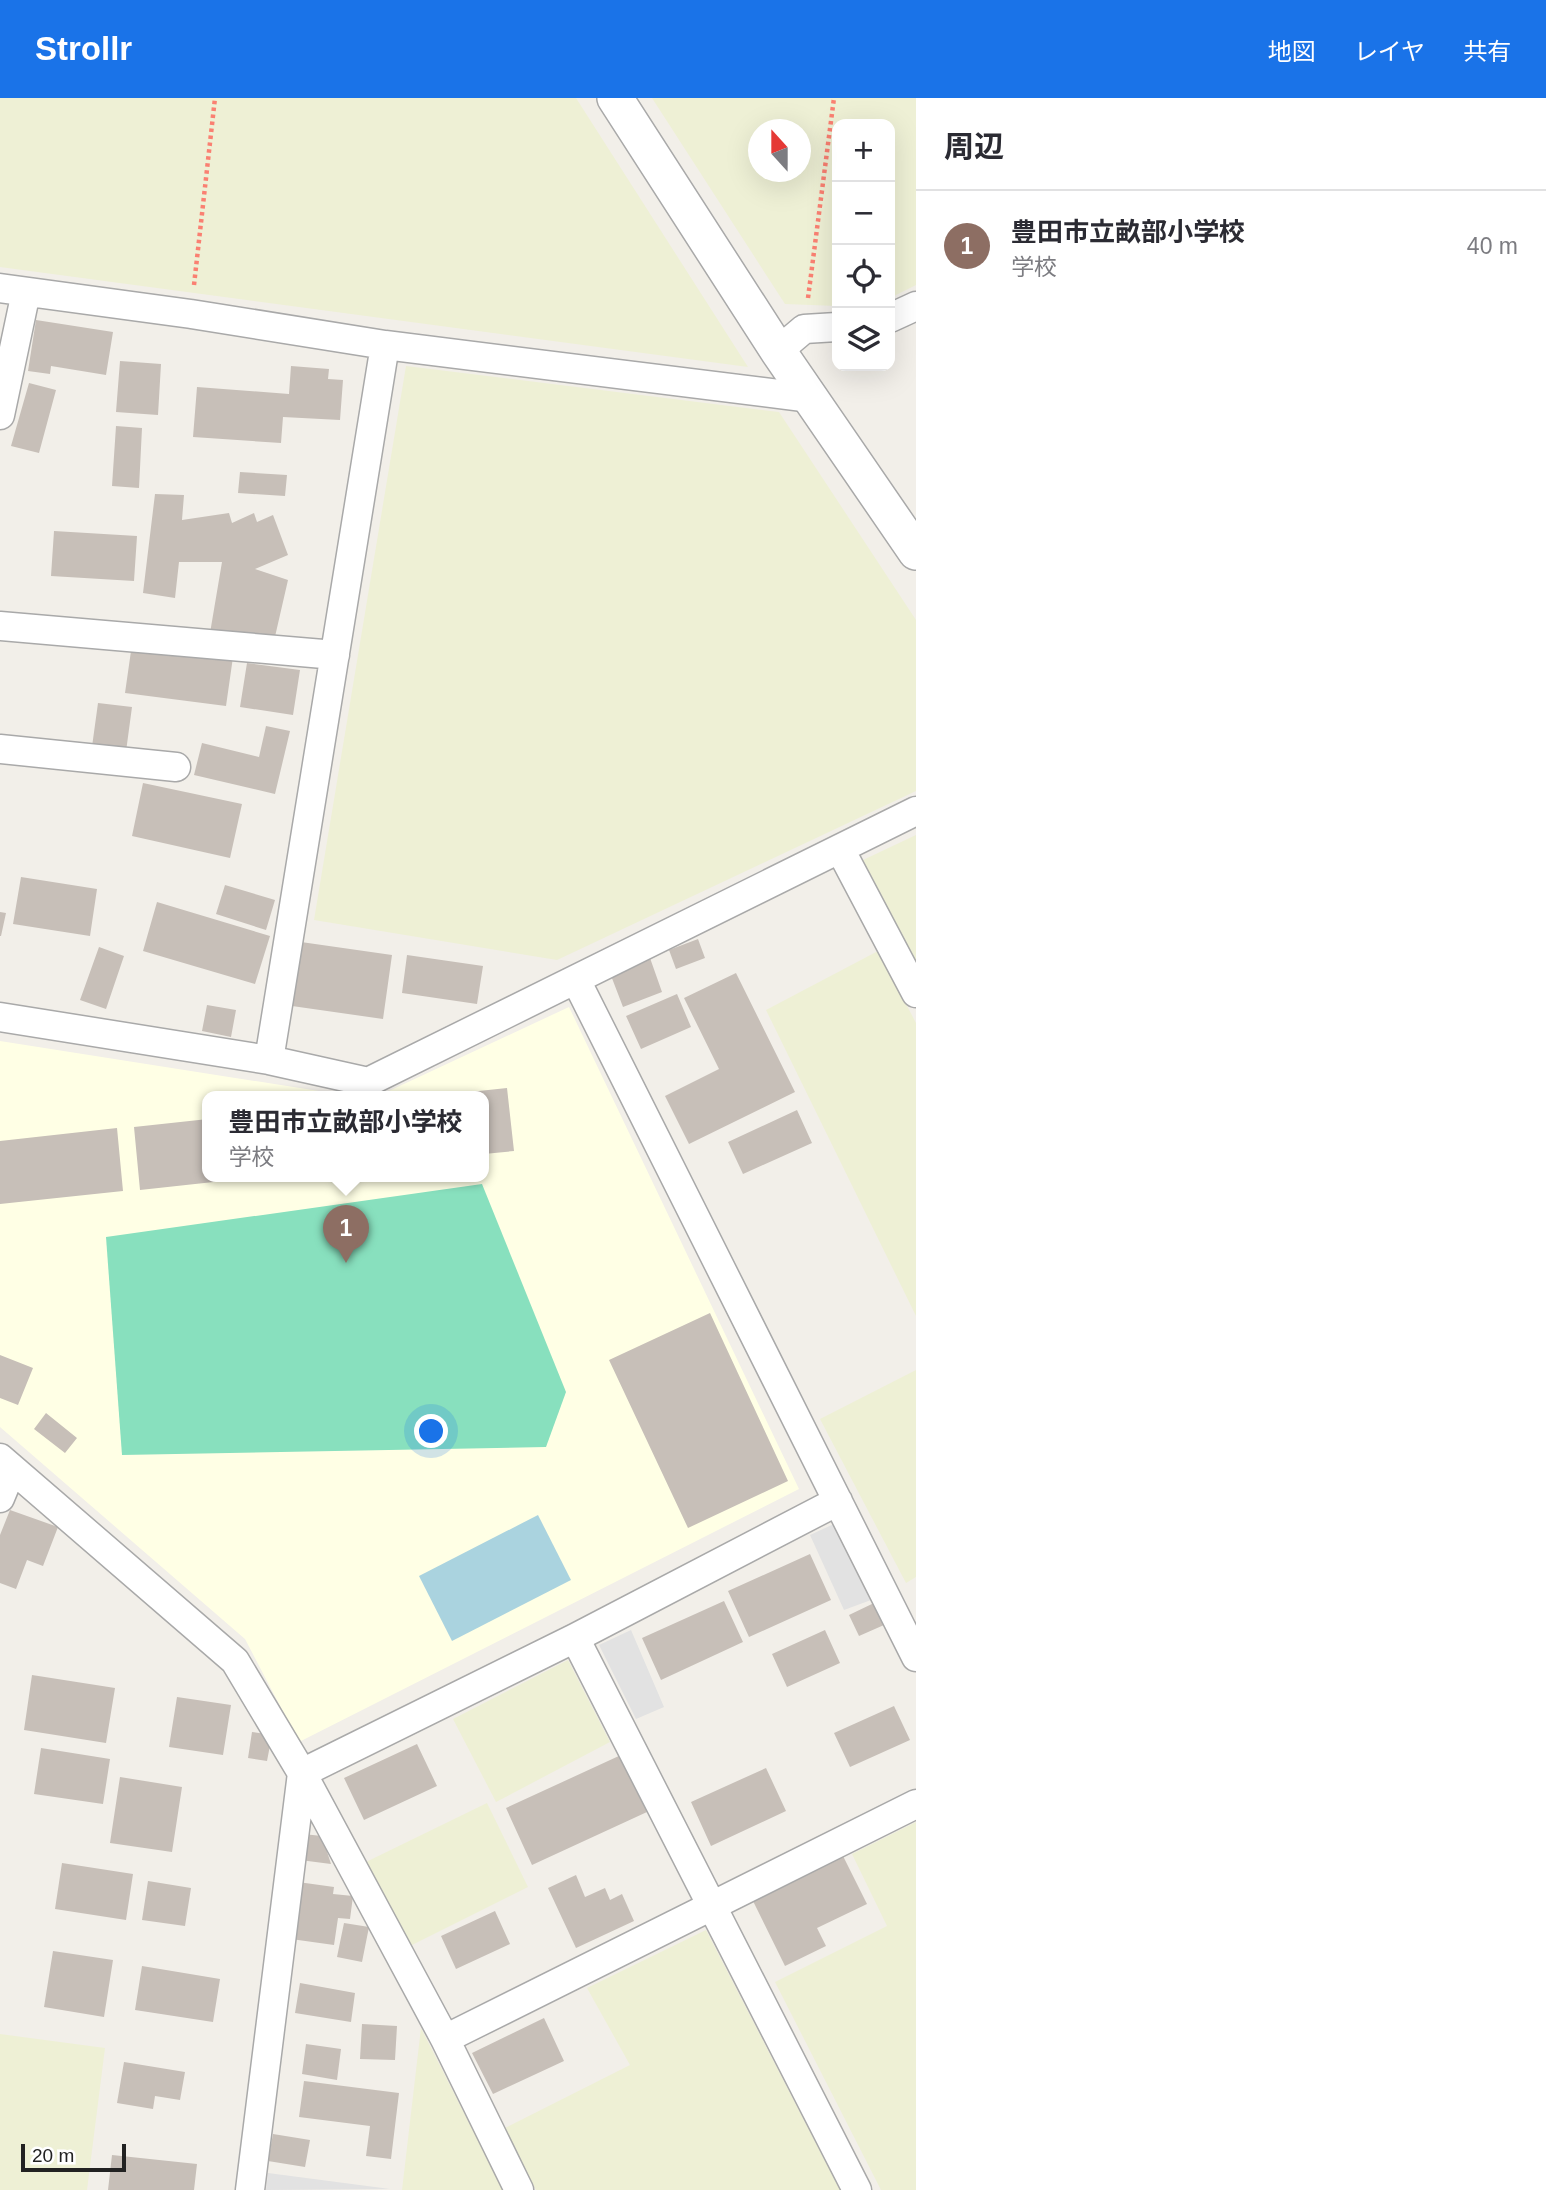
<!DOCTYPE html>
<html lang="ja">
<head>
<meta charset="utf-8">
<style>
	:root { --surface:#fff; --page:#f7f7f7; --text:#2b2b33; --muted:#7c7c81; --line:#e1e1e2; --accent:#1a73e8 }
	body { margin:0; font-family:Helvetica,"Noto Sans JP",sans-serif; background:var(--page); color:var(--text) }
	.controls { position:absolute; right:21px; top:21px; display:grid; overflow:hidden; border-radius:14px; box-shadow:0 7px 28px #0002 }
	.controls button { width:63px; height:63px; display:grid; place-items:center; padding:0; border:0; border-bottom:2px solid var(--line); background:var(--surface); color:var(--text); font:35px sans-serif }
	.compass { position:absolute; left:748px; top:21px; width:63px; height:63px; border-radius:50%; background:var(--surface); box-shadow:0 7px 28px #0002; rotate:339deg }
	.scale { position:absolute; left:21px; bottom:18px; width:105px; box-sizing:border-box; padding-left:7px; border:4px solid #222; border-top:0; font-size:19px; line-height:24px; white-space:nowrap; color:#222; -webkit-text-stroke:5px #fff; paint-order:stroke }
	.you { position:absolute; left:432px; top:1334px; width:24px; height:24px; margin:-18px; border:5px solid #fff; border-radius:50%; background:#1a73e8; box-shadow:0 0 0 10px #1a73e833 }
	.badge { display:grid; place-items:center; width:46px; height:46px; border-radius:50%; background:var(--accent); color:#fff; font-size:23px; font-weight:700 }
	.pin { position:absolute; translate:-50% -58px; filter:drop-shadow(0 2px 4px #0008) }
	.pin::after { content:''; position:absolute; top:37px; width:24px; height:21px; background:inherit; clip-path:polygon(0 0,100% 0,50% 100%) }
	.popup { position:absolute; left:202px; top:993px; width:287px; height:91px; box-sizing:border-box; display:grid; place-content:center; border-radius:14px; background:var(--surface); filter:drop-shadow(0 2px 5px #0005); font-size:23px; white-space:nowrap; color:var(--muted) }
	.popup b { font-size:26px; color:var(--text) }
	.popup::after { content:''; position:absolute; left:50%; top:100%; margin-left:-14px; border:14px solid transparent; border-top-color:var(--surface) }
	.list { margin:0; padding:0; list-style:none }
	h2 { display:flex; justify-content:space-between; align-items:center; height:91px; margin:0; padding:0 28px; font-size:30px }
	h2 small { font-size:23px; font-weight:400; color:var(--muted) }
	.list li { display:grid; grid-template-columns:46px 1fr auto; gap:21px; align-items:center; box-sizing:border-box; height:112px; padding:0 28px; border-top:2px solid var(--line) }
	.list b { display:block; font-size:26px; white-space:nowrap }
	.list p { margin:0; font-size:23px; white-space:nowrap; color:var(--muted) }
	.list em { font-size:23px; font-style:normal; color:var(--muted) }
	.icon { flex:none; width:38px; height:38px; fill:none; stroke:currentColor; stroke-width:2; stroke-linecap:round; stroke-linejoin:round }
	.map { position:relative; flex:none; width:916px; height:2092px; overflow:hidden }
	header { display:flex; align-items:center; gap:42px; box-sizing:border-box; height:98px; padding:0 35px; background:var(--accent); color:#fff }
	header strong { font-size:33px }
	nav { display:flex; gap:38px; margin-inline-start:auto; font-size:24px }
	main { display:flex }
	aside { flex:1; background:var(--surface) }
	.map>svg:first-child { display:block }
	.education { fill:#ffffe5 }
	.farmland { fill:#eef0d5; fill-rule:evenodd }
	.pitch { fill:#88e0be }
	.parking { fill:#e2e2e2 }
	.water { fill:#aad3df }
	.building { fill:#c7bfb8 }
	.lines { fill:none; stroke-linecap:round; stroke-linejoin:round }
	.minor-casing { stroke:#a9a9a9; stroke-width:31 }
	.tertiary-casing { stroke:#a9a9a9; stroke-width:38 }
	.path { stroke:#fa8072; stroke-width:4.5; stroke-dasharray:3.5 3.5; stroke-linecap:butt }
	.minor { stroke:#fff; stroke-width:28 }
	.tertiary { stroke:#fff; stroke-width:35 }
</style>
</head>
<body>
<header>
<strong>Strollr</strong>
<nav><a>地図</a><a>レイヤ</a><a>共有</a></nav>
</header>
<main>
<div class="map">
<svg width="916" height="2092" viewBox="0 0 916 2092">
	<rect width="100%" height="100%" fill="#f2efe9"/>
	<path class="education" d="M569 909 799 1391 299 1644 245 1541 0 1329V943L357 999H208V1079H484V999H376Z"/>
	<path class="farmland" d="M0 0H576L748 269 0 169Z
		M652 0H916V187L890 200V26H837V208L785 206ZM758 32H800V74H758Z
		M406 268 779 314 916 522V693L557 862 314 822Z
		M916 737V863L863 762Z
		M878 853 916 925V1218L766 912Z
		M916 1272V1479L906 1485 820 1321Z
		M568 1562 610 1644 496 1704 453 1621Z
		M487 1705 528 1789 408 1849 366 1764Z
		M916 1724V2092H881L775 1884 887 1828 852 1756Z
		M706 1832 840 2092H536L503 2031 630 1967 587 1890Z
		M421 1930 503 2092H402Z
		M0 1936 105 1950 87 2092H0Z"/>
	<path class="pitch" d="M482 1086 566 1294 546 1349 122 1357 106 1139Z"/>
	<path class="parking" d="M836 1425 871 1502 844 1512 810 1437Z
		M631 1532 664 1609 636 1621 599 1547Z
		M268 2075 390 2091 266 2092Z"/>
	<path class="water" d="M538 1417 571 1482 452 1543 419 1478Z"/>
	<path class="building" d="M36 222 113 234 106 277 51 268 50 276 28 273Z
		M120 263 161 266 158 317 116 314Z
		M291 268 329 271 328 281 343 282 340 322 283 319 281 345 193 339 197 289 289 296Z
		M29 285 56 292 39 355 11 348Z
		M116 328 142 330 139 390 112 388Z
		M240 374 287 377 285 398 238 395Z
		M155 396 184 397 182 422 229 415 232 425 254 415 257 424 273 417 288 457 255 471 288 482 274 543 210 535 222 464H179L175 500 143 495Z
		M54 433 137 438 134 483 51 478Z
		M132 546 233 559 226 608 125 595Z
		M247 565 300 572 293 617 240 609Z
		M98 605 132 609 125 661 91 656Z
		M266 628 290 633 275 696 194 677 202 645 259 659Z
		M143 685 242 706 230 760 132 738Z
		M21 779 97 791 90 838 13 826Z
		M225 787 275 802 266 832 216 816Z
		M157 804 270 838 255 886 143 853Z
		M0 814 6 815 1 838H0Z
		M698 841 705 860 676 871 669 852Z
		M301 844 392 857 383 921 292 908Z
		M99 849 124 858 106 911 80 902Z
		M407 857 483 868 477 906 402 895Z
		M650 860 662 894 623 909 610 875Z
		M736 875 795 994 689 1046 665 998 719 971 684 900Z
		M677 896 691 929 641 951 626 918Z
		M207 907 236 912 231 939 202 933Z
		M507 990 514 1053 484 1056V999H442L441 997Z
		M797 1012 812 1045 743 1076 728 1044Z
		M208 1021V1079H241V1081L140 1092 134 1029Z
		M117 1030 123 1093 0 1106V1043Z
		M710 1215 788 1383 688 1430 609 1262Z
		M0 1257 33 1270 18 1307 0 1300Z
		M46 1315 77 1340 65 1355 34 1331Z
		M10 1412 58 1429 43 1468 27 1462 16 1491 0 1485V1437Z
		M810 1456 831 1502 749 1539 728 1493Z
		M724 1503 743 1544 661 1582 642 1540Z
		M874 1505 884 1527 859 1538 849 1517Z
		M825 1532 840 1565 787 1589 772 1556Z
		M32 1577 115 1590 106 1645 24 1632Z
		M177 1599 231 1607 223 1657 169 1649Z
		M894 1608 910 1642 850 1669 834 1635Z
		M252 1634 272 1637 267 1663 248 1660Z
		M417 1646 437 1688 364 1722 344 1680Z
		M41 1650 110 1661 103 1706 34 1696Z
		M621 1657 647 1714 532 1767 506 1710Z
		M766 1670 786 1713 711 1748 691 1704Z
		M120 1679 182 1689 172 1754 110 1745Z
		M303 1736 322 1738 331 1766 300 1762Z
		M843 1758 867 1806 817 1830 826 1848 785 1868 753 1803Z
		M62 1765 133 1776 126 1822 55 1811Z
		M576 1777 585 1799 605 1790 610 1802 622 1796 634 1823 576 1850 548 1790Z
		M148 1783 191 1790 185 1828 142 1822Z
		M298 1784 334 1789 333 1796 353 1798 350 1821 338 1820 334 1847 291 1841Z
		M495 1813 510 1846 456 1871 441 1838Z
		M344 1825 369 1829 362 1864 337 1859Z
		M53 1853 113 1862 104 1919 44 1909Z
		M142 1868 220 1881 213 1924 135 1912Z
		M300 1885 355 1895 351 1924 295 1915Z
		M544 1920 564 1963 493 1996 472 1955Z
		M362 1926 397 1928 395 1962 360 1961Z
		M306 1946 341 1951 337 1982 302 1976Z
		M124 1964 185 1974 180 2002 155 1998 153 2011 117 2005Z
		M304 1983 399 1995 391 2061 366 2058 370 2028 299 2019Z
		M273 2036 310 2042 305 2069 268 2063Z
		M112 2057 197 2066 194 2092H108Z"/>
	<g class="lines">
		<defs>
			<path id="minor" d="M0 190 191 216 385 247 811 300
				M890 220 916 208
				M778 253 804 231 837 229
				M0 317 26 194
				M0 528 335 557
				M0 651 176 669
				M840 751 916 895
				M576 882 916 1559
				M0 919 269 962 368 984 916 713
				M269 962 385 247
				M0 1360 235 1563 302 1675 445 1941 519 2092
				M0 1400 12 1371
				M575 1540 857 2092
				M445 1941 916 1706
				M250 2092 302 1675 575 1540 838 1403"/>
			<path id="tertiary" d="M615 0 778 253 916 454"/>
		</defs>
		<use href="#minor" class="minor-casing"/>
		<use href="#tertiary" class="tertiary-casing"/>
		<path class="path" d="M194 187 215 0
			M808 200 834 0"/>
		<use href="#minor" class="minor"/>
		<use href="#tertiary" class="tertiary"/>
	</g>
</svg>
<div class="controls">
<button>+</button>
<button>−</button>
<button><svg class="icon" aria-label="locate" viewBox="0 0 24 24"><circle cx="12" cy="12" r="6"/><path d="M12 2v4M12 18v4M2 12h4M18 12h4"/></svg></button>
<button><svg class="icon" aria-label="layers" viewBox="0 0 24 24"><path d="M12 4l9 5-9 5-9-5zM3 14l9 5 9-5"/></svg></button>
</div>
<svg class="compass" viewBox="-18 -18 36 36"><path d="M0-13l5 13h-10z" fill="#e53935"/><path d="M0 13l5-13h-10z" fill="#7c7c81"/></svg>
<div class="scale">20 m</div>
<div class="you"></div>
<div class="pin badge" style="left:346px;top:1165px;background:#8d6e63">1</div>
<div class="popup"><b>豊田市立畝部小学校</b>学校</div>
</div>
<aside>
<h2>周辺<small></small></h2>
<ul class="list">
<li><span class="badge" style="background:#8d6e63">1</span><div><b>豊田市立畝部小学校</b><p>学校</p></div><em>40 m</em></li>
</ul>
</aside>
</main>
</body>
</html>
